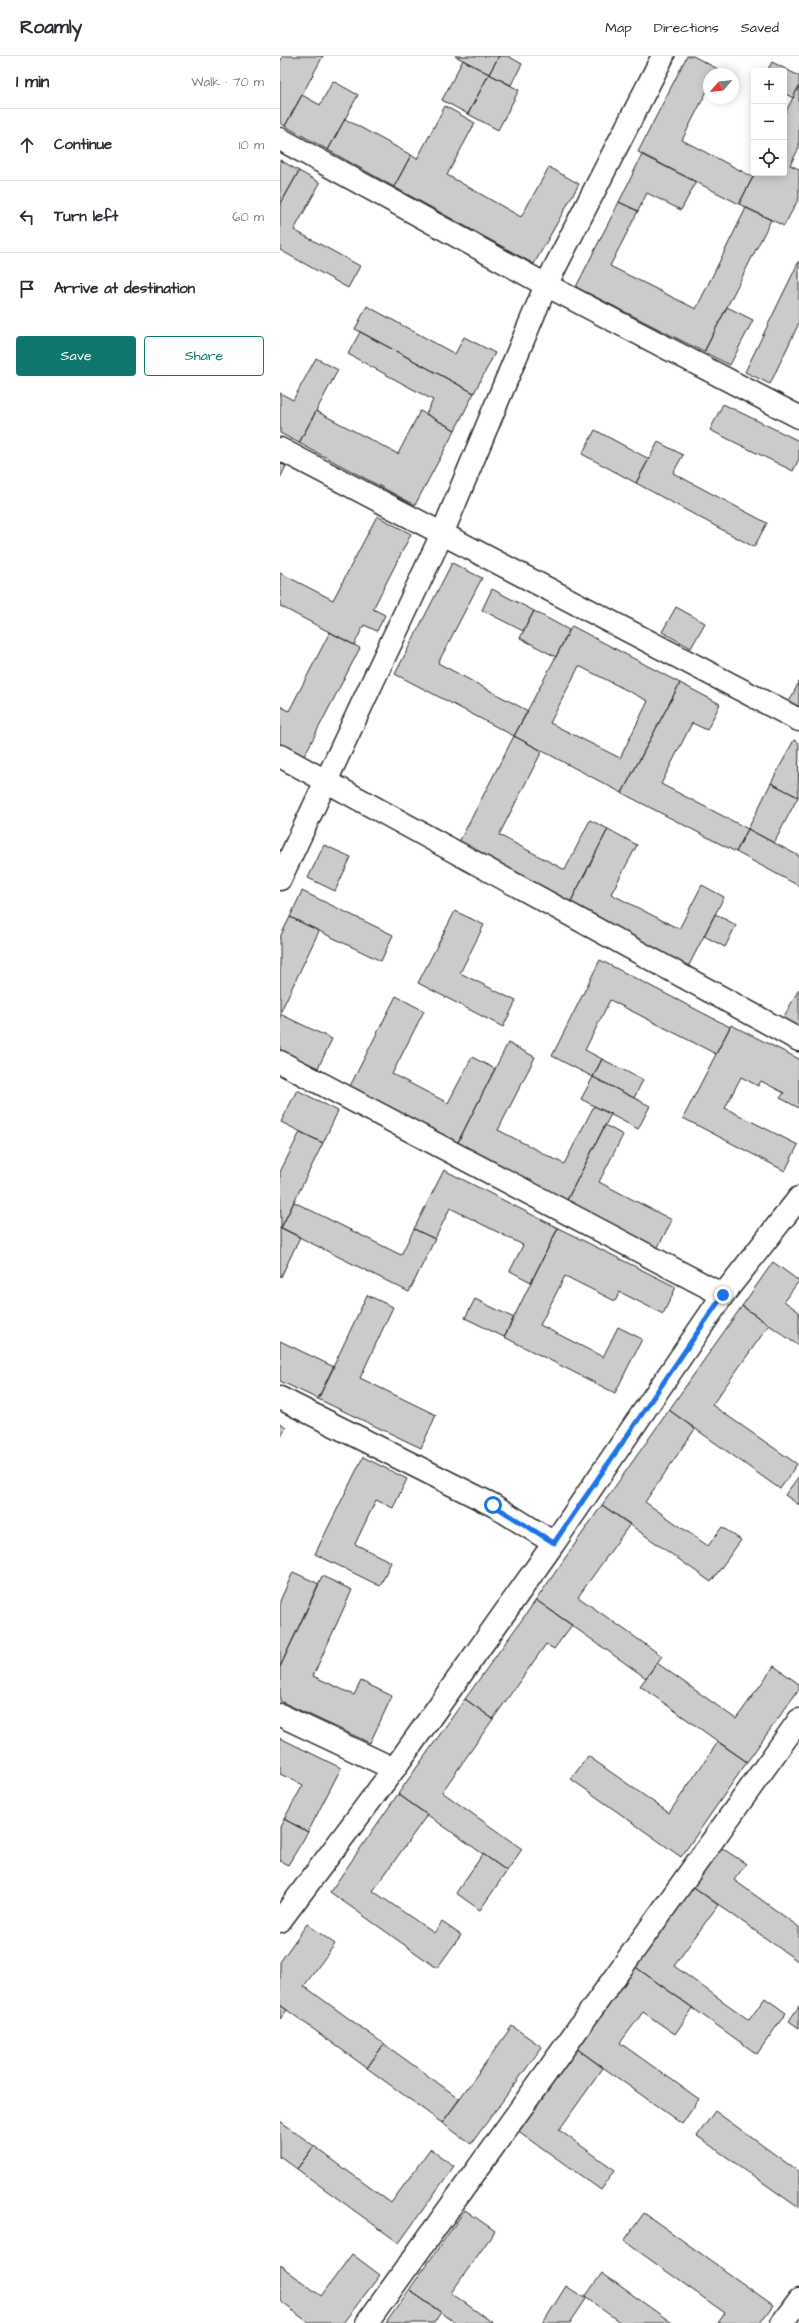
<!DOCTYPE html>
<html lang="en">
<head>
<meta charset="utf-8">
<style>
	:root { --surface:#fff; --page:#f7f7f7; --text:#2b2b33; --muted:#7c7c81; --line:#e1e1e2; --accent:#0f766e }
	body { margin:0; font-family:"Architects Daughter",sans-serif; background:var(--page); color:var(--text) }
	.controls { position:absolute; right:12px; top:12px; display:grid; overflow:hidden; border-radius:4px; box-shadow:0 2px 10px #0003 }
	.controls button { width:36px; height:36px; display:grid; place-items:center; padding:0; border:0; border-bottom:1px solid var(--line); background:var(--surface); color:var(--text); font:20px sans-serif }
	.compass { position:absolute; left:423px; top:12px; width:36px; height:36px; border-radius:50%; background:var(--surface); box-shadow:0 2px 10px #0003; rotate:242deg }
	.stop { position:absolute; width:12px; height:12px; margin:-9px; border:3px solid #1a73e8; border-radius:50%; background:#fff }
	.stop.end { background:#1a73e8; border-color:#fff; box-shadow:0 1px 4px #0008 }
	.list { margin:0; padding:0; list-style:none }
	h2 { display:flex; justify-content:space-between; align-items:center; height:52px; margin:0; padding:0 16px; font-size:17px }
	h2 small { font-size:13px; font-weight:400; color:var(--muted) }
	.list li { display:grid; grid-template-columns:26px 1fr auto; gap:12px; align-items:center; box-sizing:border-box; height:72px; padding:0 16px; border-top:1px solid var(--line) }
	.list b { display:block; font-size:15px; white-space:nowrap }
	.list em { font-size:13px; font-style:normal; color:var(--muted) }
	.actions { display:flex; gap:8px; padding:12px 16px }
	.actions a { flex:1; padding:9px 0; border:1px solid var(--accent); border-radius:4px; text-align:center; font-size:14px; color:var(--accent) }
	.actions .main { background:var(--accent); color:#fff }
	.icon { flex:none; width:22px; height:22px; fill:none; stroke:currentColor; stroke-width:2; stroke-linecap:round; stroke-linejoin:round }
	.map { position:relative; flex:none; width:519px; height:2267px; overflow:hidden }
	header { display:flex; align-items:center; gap:24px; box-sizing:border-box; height:56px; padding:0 20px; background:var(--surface); border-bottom:1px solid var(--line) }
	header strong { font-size:19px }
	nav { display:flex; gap:22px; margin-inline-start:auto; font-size:14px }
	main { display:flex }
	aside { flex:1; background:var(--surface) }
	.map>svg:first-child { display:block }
	.building { fill:#cbcbcb; stroke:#2b2b2b; fill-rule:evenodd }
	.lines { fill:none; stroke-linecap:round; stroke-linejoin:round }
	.minor-casing { stroke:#2b2b2b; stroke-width:25 }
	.minor { stroke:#fff; stroke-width:22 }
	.route { stroke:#1a73e8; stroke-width:5 }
</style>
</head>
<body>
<header>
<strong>Roamly</strong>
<nav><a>Map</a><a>Directions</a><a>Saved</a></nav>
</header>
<main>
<aside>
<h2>1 min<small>Walk · 70 m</small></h2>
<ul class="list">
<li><svg class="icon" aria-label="ahead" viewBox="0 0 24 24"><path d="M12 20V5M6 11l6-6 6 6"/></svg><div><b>Continue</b></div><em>10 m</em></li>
<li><svg class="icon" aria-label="left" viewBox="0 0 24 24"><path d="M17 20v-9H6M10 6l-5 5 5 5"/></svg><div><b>Turn left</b></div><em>60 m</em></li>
<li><svg class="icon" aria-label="arrive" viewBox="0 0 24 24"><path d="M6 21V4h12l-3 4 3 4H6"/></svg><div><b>Arrive at destination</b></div></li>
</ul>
<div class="actions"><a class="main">Save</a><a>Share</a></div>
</aside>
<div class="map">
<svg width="519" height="2267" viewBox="0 0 519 2267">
	<rect width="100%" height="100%" fill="#fff"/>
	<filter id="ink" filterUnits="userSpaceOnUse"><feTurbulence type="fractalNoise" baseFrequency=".025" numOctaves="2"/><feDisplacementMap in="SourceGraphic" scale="8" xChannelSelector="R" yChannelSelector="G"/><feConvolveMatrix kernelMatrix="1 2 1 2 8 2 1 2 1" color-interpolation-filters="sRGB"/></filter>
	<g filter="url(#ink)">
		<path class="building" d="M3 0H43L5 70 0 67V6Z
			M175 0H219L209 18Z
			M219 0H228L242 8 231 29 209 18Z
			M407 0H413L438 13 435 18H429V31L402 84 473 121 459 148 358 96Z
			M183 4 209 18 188 58 162 44Z
			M492 6 519 20V30L513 42 504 37V15H487Z
			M209 18 239 34 218 74 188 58Z
			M53 25 78 39 48 94 5 70 22 39 40 49Z
			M519 30V92L510 109 519 113V142L504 170 459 148 475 117H504V59Z
			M165 50 195 67 167 119 241 161 269 111 299 128 254 208 114 131 131 99 137 103Z
			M65 63 131 99 114 131 48 94Z
			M362 99 416 126 401 154 367 137 358 155 339 146Z
			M0 104 19 115 0 149Z
			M19 115 40 127 14 174 80 210 68 232 0 194V149Z
			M339 146 358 155 330 210 416 253 466 152 491 164 424 296 296 231Z
			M519 205V267L490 328 465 316Z
			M87 250 175 298 184 281 215 297 194 337 75 273Z
			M447 251 473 264 450 309 424 296Z
			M80 276 194 337 175 374 146 358 153 344 68 298Z
			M36 302 58 314 19 387 0 377V337L13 344Z
			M443 348 519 385V403L513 415 430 374Z
			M36 355 118 398 140 355 175 374 135 449 19 387Z
			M315 374 369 403 356 427 302 398Z
			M378 386 403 399 393 417 487 467 474 491 356 427Z
			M0 407 6 410 0 422Z
			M97 460 131 478 93 553 105 559 97 575 84 569 74 589 0 550V517L53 544Z
			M172 507 202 522 158 607 248 655 234 680 115 618Z
			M212 533 254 555 243 575 202 554Z
			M396 551 425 567 411 592 382 576Z
			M254 555 289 574 276 601 240 582Z
			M292 570 400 627 342 737 234 680ZM299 610 368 645 340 702 270 667Z
			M50 576 80 592 22 704 0 693V650L9 655Z
			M519 626V651L509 646Z
			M400 627 440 648 427 674 412 667 381 728 468 773 456 796 342 737Z
			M234 680 262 695 219 779 285 814 310 764 328 773 288 851 176 792Z
			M514 684 519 687 518 741 491 727Z
			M491 727 518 741 494 787 468 773Z
			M328 773 357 789 331 838 399 873 422 829 444 841 407 913 288 851Z
			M468 773 519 800V830L456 796Z
			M44 789 71 801 55 835 28 822Z
			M22 835 113 879 101 905 10 861Z
			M175 855 204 869 180 917 236 945 223 971 138 927Z
			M435 858 456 869 445 891 424 880Z
			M10 861 39 875 0 957V881Z
			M320 904 450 971 436 998 330 944 305 994 322 1003 313 1021 272 1000Z
			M519 933V976L501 966Z
			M116 940 144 955 112 1018 168 1047 192 1001 215 1013 176 1090 68 1034Z
			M0 958 52 983 38 1012 0 994Z
			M451 969 519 1003V1052L500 1042 504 1037 481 1025 478 1030 461 1021 445 1052 518 1089 505 1115 403 1062Z
			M228 987 255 1001 218 1074 284 1108 314 1050 331 1058 286 1146 176 1090Z
			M322 1003 363 1024 354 1042 313 1021Z
			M313 1021 370 1050 358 1073 301 1043Z
			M17 1034 58 1055 43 1087 1 1066Z
			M325 1069 343 1079 319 1126 392 1164 377 1193 286 1146Z
			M20 1076 43 1087 1 1172 0 1116Z
			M164 1114 278 1172 251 1226 230 1215 243 1189 170 1152 155 1183 134 1173Z
			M14 1146 121 1199 134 1173 155 1183 129 1236 1 1172Z
			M0 1171 20 1181 1 1221 0 1220Z
			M278 1172 396 1231 383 1258 340 1236 335 1245 285 1220 260 1269 323 1301 338 1271 362 1283 335 1337 224 1281Z
			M493 1206 519 1225 504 1245 519 1256V1290L462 1250Z
			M87 1239 113 1251 80 1322 156 1359 141 1392 38 1343Z
			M195 1243 234 1262 224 1281 185 1262Z
			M462 1250 489 1269 432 1349 517 1408 500 1433 389 1354Z
			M0 1285 54 1311 38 1343 0 1325Z
			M389 1354 415 1373 365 1446 428 1490 442 1471 461 1484 431 1526 322 1449Z
			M0 1367 6 1371 0 1383Z
			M83 1401 127 1423 113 1452 96 1444 75 1488 111 1506 100 1530 35 1498Z
			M519 1420V1449L505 1439Z
			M322 1449 350 1468 298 1541 382 1600 366 1622 256 1544Z
			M13 1516 39 1528 0 1611V1545Z
			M42 1520 72 1534 33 1620 74 1639 81 1625 112 1640 90 1687 0 1645V1611Z
			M256 1544 292 1569 274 1593 266 1588 213 1663 185 1643Z
			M377 1607 456 1663 494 1610 519 1628V1633L467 1706 360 1630Z
			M185 1643 213 1663 162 1736 242 1793 227 1815 118 1738Z
			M0 1682 61 1712 28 1776 4 1763 23 1729 0 1718Z
			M438 1686 467 1706 401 1801 291 1723 308 1700 389 1757Z
			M118 1738 147 1759 93 1835 154 1877 162 1866 181 1879 157 1912 50 1836Z
			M4 1763 28 1776 8 1809 0 1805V1771Z
			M439 1790 466 1808 454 1824 519 1871V1906L411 1829Z
			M203 1798 227 1815 200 1854 176 1837Z
			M411 1829 438 1849 394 1910 469 1964 485 1942 506 1957 477 1998 354 1910Z
			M27 1868 55 1888 24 1930 104 1988 87 2012 0 1949V1906Z
			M354 1910 413 1952 395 1978 363 1956 340 1987 419 2043 402 2068 296 1992Z
			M0 1949 7 1954 0 1963Z
			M519 1950V1972L509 1965Z
			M232 1970 262 1991 191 2088 162 2067Z
			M104 1988 180 2043 162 2067 87 2012Z
			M296 1992 323 2012 279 2074 335 2114 321 2134 237 2074Z
			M435 2055 519 2116V2152L417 2080Z
			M0 2065 34 2090 17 2113 0 2100Z
			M34 2090 111 2147 150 2093 174 2110 119 2187 17 2113Z
			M185 2154 215 2175 171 2237 213 2267H176L129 2234Z
			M364 2157 493 2249 480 2267H438L445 2257 344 2185Z
			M72 2198 100 2219 63 2267H29L0 2245V2209L41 2240Z
			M322 2217 392 2267H341L305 2241Z
			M286 2230 306 2243 290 2267H263Z
			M129 2234 161 2256 154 2267H106Z"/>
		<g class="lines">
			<defs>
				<path id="minor" d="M0 83 266 229 519 361
					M0 393 519 664
					M0 700 519 984
					M0 823 162 478 266 229 383 0
					M0 1006 443 1239
					M0 1342 213 1449 274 1487 114 1713 0 1865
					M274 1487 443 1239 519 1142
					M0 1659 114 1713
					M87 2267 519 1664
					M502 2267 519 2244"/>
			</defs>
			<use href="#minor" class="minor-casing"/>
			<use href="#minor" class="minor"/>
		</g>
	</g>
	<g class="lines" filter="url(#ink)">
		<path class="route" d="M213 1449 274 1487 443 1239"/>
	</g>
</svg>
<div class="controls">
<button>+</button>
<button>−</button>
<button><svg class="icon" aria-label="locate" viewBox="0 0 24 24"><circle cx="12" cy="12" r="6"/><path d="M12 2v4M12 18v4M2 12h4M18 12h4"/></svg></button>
</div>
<svg class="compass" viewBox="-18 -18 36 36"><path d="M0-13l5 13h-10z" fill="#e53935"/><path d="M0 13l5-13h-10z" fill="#7c7c81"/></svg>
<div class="stop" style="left:213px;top:1449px"></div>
<div class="stop end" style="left:443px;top:1239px"></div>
</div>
</main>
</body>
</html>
